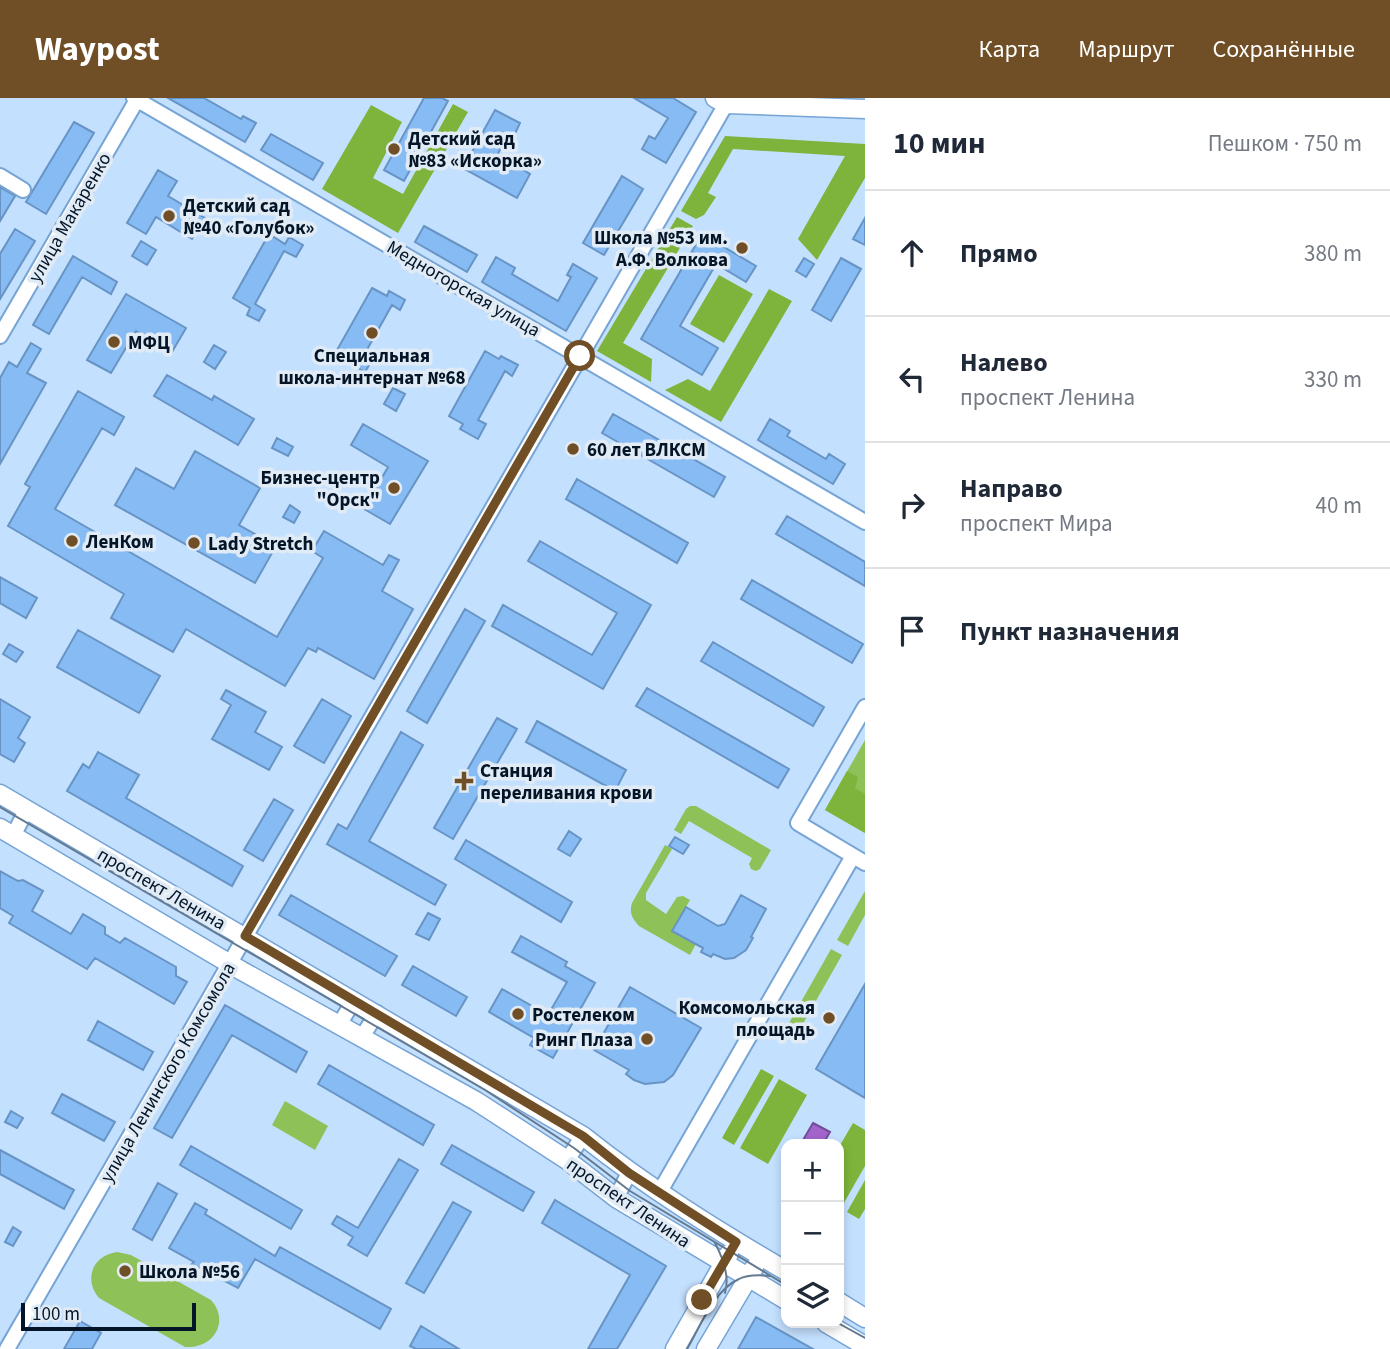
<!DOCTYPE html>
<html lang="ru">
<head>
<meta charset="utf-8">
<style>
	:root { --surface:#fff; --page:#f2f2f3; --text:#1f2937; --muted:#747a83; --line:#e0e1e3; --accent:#704f26 }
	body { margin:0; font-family:"Source Sans 3",sans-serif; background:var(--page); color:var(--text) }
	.controls { position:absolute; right:21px; bottom:21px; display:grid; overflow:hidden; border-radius:14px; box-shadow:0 4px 10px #0003 }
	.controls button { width:63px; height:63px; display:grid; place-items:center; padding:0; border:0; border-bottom:2px solid var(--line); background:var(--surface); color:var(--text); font:35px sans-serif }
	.scale { position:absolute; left:21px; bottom:18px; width:175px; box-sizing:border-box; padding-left:7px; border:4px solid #041527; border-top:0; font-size:19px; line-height:24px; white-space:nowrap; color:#041527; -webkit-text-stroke:5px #e1ebf5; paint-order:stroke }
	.stop { position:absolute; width:21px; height:21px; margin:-16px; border:5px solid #704f26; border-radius:50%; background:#fff }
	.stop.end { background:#704f26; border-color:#fff; box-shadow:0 2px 7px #0008 }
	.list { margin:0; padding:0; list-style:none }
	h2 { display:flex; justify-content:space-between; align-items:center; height:91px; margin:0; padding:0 28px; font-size:30px }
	h2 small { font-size:23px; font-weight:400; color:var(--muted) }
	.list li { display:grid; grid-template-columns:46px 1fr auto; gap:21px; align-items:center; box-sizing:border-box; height:126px; padding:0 28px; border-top:2px solid var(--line) }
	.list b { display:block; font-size:26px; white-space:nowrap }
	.list p { margin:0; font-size:23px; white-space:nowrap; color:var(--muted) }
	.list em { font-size:23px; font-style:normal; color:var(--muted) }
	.icon { flex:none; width:38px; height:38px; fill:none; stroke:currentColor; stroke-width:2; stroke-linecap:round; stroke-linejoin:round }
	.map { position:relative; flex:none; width:865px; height:1251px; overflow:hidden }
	header { display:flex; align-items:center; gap:42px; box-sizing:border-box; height:98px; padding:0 35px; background:var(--accent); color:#fff }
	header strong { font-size:33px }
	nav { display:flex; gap:38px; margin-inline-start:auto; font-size:24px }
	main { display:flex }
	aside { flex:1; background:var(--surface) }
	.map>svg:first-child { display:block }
	.green { fill:#8ec157 }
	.forest { fill:#7eb43b }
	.water { fill:#a264cb; stroke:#734c9a; stroke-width:2 }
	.building { fill:#87bbf3; stroke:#6794c4; stroke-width:2 }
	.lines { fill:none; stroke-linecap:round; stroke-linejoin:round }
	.minor-casing { stroke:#76a4d5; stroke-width:18 }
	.major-casing { stroke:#76a4d5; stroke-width:21 }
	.minor { stroke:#fff; stroke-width:14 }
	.major { stroke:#fff; stroke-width:18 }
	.tram { stroke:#637a92; stroke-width:2 }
	.route { stroke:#704f26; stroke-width:9 }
	.poi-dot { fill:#704f26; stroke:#e1ebf5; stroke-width:2.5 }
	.labels { text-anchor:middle; stroke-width:7; stroke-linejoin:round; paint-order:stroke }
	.poi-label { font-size:19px; font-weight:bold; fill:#041527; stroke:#e1ebf5; text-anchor:start }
	.street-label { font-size:19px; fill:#041527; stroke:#e1ebf5 }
</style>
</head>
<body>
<header>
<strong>Waypost</strong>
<nav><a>Карта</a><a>Маршрут</a><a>Сохранённые</a></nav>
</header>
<main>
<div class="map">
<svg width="865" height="1251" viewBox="0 0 865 1251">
	<rect width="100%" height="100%" fill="#c4e0ff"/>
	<path class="green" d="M865 642V735L825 712Z
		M690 708H696L771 752 760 771 756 773 751 771 749 766 752 760 689 723 681 736 674 732 686 711Z
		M665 747 672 751 646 795V802L666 816 677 799 683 798 690 802 672 833 696 846 690 857 639 828C632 820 629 815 632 805Z
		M865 793V817L848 848 837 842Z
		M831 851 842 857 800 931 789 925Z
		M285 1003 328 1028 315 1052 272 1027Z
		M117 1154 131 1157 211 1202C230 1223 214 1251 185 1249L99 1200C83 1181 93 1157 117 1154Z"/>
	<path class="forest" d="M453 6 468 14 398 135 322 91 371 7 402 24 373 80 403 96Z
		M725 38 865 46V80L817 162 798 141 845 58 733 51 708 95 716 99 704 117 696 121 681 113Z
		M677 119 693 128 623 245 652 261 651 284 597 253Z
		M719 177 753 196 724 245 690 226Z
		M769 191 792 203 721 324 665 292 688 281 710 293Z
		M847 673 858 679 855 690 865 696V735L825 712Z
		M761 971 774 978 734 1047 722 1040Z
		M779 981 807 997 768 1066 740 1050Z
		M853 1025 865 1032V1068L841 1110 839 1109V1049Z
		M865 1082V1111L859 1121 847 1114Z"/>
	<path class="water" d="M813 1025 830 1034 823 1046H811L803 1042Z"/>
	<path class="building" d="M168 0H204L241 21 243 18 256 25 245 44Z
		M424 0H442L448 3 404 83 384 72Z
		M634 0H673L696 14 666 65 642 51 649 38 655 41 668 20Z
		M495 12 520 25 512 42 507 39 495 61 514 72 516 68 530 76 517 100 463 70Z
		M74 24 94 35 46 116 26 104Z
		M271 36 323 65 313 82 261 52Z
		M158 72 177 83 168 98 205 120 192 141 156 119 146 136 127 125Z
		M622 78 643 91 604 157 583 145Z
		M0 89 15 98 0 123Z
		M865 120V147L853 141Z
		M424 128 477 157 467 174 415 144Z
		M15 131 35 143 0 201V156Z
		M269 136 285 146 289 139 303 147 296 159 284 153 255 206 265 212 259 223 247 217 250 210 233 200Z
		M702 136 756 168 746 184 716 166 680 228 718 250 702 277 641 241Z
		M141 143 156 152 147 167 132 158Z
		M73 158 117 184 111 196 82 179 49 236 33 227Z
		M496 159 515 170 512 176 558 203 571 179 567 177 573 166 597 180 566 233 482 184Z
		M804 160 814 166 806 179 796 173Z
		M841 160 861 171 831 223 812 212Z
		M372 190 387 198 389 193 405 202 400 212 392 207 364 257 372 262 365 274 349 265 352 260 337 252Z
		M126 196 186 230 172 254 136 233 111 275 87 262Z
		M31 245 41 251 27 275 46 285 0 366V280L9 264 17 269Z
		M214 247 226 254 215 271 204 264Z
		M485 253 499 261 501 258 518 267 512 278 505 273 478 322 486 326 478 341 460 331 463 326 449 318Z
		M167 277 212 302 214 298 254 321 238 347 154 298Z
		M393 290 405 296 396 313 384 306Z
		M78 293 124 319 114 337 102 330 55 411 277 539 323 460 312 453 324 433 383 467 389 457 399 462 382 493 413 511 374 581 318 550 316 554 308 550 285 588 186 531 173 554 111 520 124 496 8 428 30 389 25 386Z
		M613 316 725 379 714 399 602 335Z
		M770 321 790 333 787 338 826 361 829 356 845 366 833 386 758 342Z
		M363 326 428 363 390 426 364 411 388 369 351 347Z
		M277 340 293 349 288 358 272 350Z
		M195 353 260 390 239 427 276 448 255 485 115 407 136 370 174 391Z
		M577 381 688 445 677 465 566 401Z
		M290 407 300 414 294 425 283 419Z
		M787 418 865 464V488L776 436Z
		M540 443 651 507 603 591 492 528 503 507 592 557 617 515 528 463Z
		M0 479 37 500 26 520 0 505Z
		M752 482 863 546 852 565 741 501Z
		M465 511 485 523 427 625 407 613Z
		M78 532 160 578 139 615 57 569Z
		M713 544 824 609 813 628 701 563Z
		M9 546 23 554 16 564 3 556Z
		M647 590 789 671 778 690 636 608Z
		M226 592 266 614 255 634 282 649 269 672 212 641 231 607 221 601Z
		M0 601 30 619 18 640 25 645 14 664 0 656Z
		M322 601 351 618 324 665 294 648Z
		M497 620 517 631 453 741 434 730Z
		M537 623 626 672 615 693 526 644Z
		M401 634 423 647 369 743 446 787 435 807 327 746 338 726 347 731Z
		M98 654 139 677 126 700 243 768 232 788 67 693 83 666 89 670Z
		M274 701 293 712 263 763 244 752Z
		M569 733 581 741 570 758 558 751Z
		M675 739 689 747 683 756 669 748Z
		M466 742 572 804 561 824 455 761Z
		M0 773 18 783 23 782 43 793 32 813 71 836 83 816 105 829V836L120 845 125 840 176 869V878L187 884 174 906 95 860 87 871 9 825 13 818 0 810Z
		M291 797 397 858 385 878 279 817Z
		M741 797 766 811 751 839 753 840 746 852 734 860 725 861 713 856 711 859 701 854 703 850 672 833 686 809 718 828 725 826Z
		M428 815 440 821 429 842 416 836Z
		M521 838 567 864 565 868 595 885 553 960 530 947 534 940 489 914 502 891 548 917 567 884 512 854Z
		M413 868 467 899 456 918 402 887Z
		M865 886V1000L816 971Z
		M630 889 701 930 673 977 664 984 645 986 634 982 626 976 629 972 594 952Z
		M225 907 307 954 296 974 232 937 172 1040 154 1030Z
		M98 923 153 954 143 972 88 942Z
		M329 967 434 1027 423 1047 318 986Z
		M62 996 115 1024 104 1043 52 1015Z
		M11 1013 23 1020 17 1030 5 1024Z
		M452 1047 534 1094 523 1113 441 1066Z
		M191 1048 302 1112 291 1131 180 1067Z
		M0 1052 74 1092 64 1111 0 1076Z
		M399 1061 418 1072 367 1158 348 1147 353 1139 332 1126 337 1118 358 1130Z
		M158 1085 177 1096 152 1142 133 1131Z
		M555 1102 666 1168 617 1251H588L630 1177 542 1125Z
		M453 1104 471 1114 424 1195 406 1185Z
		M195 1105 207 1112 205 1116 275 1158 280 1149 391 1211 380 1231 255 1161 238 1190 192 1166 194 1164 169 1150Z
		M13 1129 21 1134 13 1148 5 1144Z
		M756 1219 813 1251H738Z
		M80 1223 101 1235 92 1251H64Z
		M421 1228 459 1251H416L410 1248Z"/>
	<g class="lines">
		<defs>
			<path id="minor" d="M134 0 865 424
				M0 78 23 92
				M0 238 138 0
				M865 609 798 725 865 765
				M13 738 27 711
				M339 927 354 902
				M362 939 377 915
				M567 1062 583 1038
				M659 1095 853 758
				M616 1100 629 1075
				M7 1251 726 6"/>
			<path id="major" d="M715 0 726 6 865 11
				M0 696 583 1038C647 1089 716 1132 786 1173
				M0 730 242 873 476 1003 567 1062 616 1100 786 1202
				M839 1204 865 1220
				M826 1225 865 1248
				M675 1251 729 1156
				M706 1251 754 1170"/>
		</defs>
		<use href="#minor" class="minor-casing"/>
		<use href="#major" class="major-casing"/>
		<use href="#minor" class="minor"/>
		<use href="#major" class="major"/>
		<path class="tram" d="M0 709 485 992 574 1050 630 1093 786 1187
			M715 1145C723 1160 730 1178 725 1195
			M838 1225 865 1240
			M687 1251C700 1229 714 1192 739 1181 748 1176 761 1177 771 1178"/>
	</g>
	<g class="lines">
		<path class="route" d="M580 258 245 838 583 1038 629 1075 736 1144 702 1202"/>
	</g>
	<g class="poi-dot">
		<circle cx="394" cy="51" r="7"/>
		<circle cx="169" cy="118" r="7"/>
		<circle cx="742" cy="150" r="7"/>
		<circle cx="372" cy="235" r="7"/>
		<circle cx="114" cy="244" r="7"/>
		<circle cx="573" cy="351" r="7"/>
		<circle cx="394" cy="390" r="7"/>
		<circle cx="72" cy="443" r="7"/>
		<circle cx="194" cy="445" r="7"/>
		<path d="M460.5 672.5h7v7h7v7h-7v7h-7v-7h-7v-7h7z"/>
		<circle cx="518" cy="916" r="7"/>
		<circle cx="829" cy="920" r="7"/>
		<circle cx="647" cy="941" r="7"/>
		<circle cx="125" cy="1173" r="7"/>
	</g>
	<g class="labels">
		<g class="poi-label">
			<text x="408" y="47">Детский сад<tspan x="408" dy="22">№83 «Искорка»</tspan></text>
			<text x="183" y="114">Детский сад<tspan x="183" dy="22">№40 «Голубок»</tspan></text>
			<text x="728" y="146" text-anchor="end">Школа №53 им.<tspan x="728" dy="22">А.Ф. Волкова</tspan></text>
			<text x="128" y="251">МФЦ</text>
			<text x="372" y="264" text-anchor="middle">Специальная<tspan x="372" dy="22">школа-интернат №68</tspan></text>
			<text x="587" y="358">60 лет ВЛКСМ</text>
			<text x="380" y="386" text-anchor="end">Бизнес-центр<tspan x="380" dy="22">"Орск"</tspan></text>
			<text x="86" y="450">ЛенКом</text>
			<text x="208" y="452">Lady Stretch</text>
			<text x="480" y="679">Станция<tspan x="480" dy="22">переливания крови</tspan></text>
			<text x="815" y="916" text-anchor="end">Комсомольская<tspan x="815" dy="22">площадь</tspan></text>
			<text x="532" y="923">Ростелеком</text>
			<text x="633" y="948" text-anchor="end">Ринг Плаза</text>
			<text x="139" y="1180">Школа №56</text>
		</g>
		<g class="street-label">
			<text transform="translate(69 119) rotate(-60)" y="7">улица Макаренко</text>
			<text transform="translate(464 190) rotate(30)" y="7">Медногорская улица</text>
			<text transform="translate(162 790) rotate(30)" y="7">проспект Ленина</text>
			<text transform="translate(167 974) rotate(-60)" y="7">улица Ленинского Комсомола</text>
			<text transform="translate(629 1104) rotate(34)" y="7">проспект Ленина</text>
		</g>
	</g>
</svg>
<div class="controls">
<button>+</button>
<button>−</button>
<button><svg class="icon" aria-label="layers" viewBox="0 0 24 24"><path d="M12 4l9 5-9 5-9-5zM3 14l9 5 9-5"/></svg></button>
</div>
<div class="scale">100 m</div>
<div class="stop" style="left:580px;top:258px"></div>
<div class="stop end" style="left:702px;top:1202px"></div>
</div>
<aside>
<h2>10 мин<small>Пешком · 750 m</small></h2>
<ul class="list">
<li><svg class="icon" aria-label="ahead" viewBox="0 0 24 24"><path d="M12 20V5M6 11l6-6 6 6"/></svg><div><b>Прямо</b></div><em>380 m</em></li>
<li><svg class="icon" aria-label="left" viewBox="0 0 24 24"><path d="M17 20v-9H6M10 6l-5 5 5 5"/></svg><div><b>Налево</b><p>проспект Ленина</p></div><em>330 m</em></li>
<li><svg class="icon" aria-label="right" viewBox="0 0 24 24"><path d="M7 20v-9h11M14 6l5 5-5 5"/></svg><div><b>Направо</b><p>проспект Мира</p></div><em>40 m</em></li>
<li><svg class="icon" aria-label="arrive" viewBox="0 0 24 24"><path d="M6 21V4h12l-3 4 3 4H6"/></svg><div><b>Пункт назначения</b></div></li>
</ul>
</aside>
</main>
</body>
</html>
